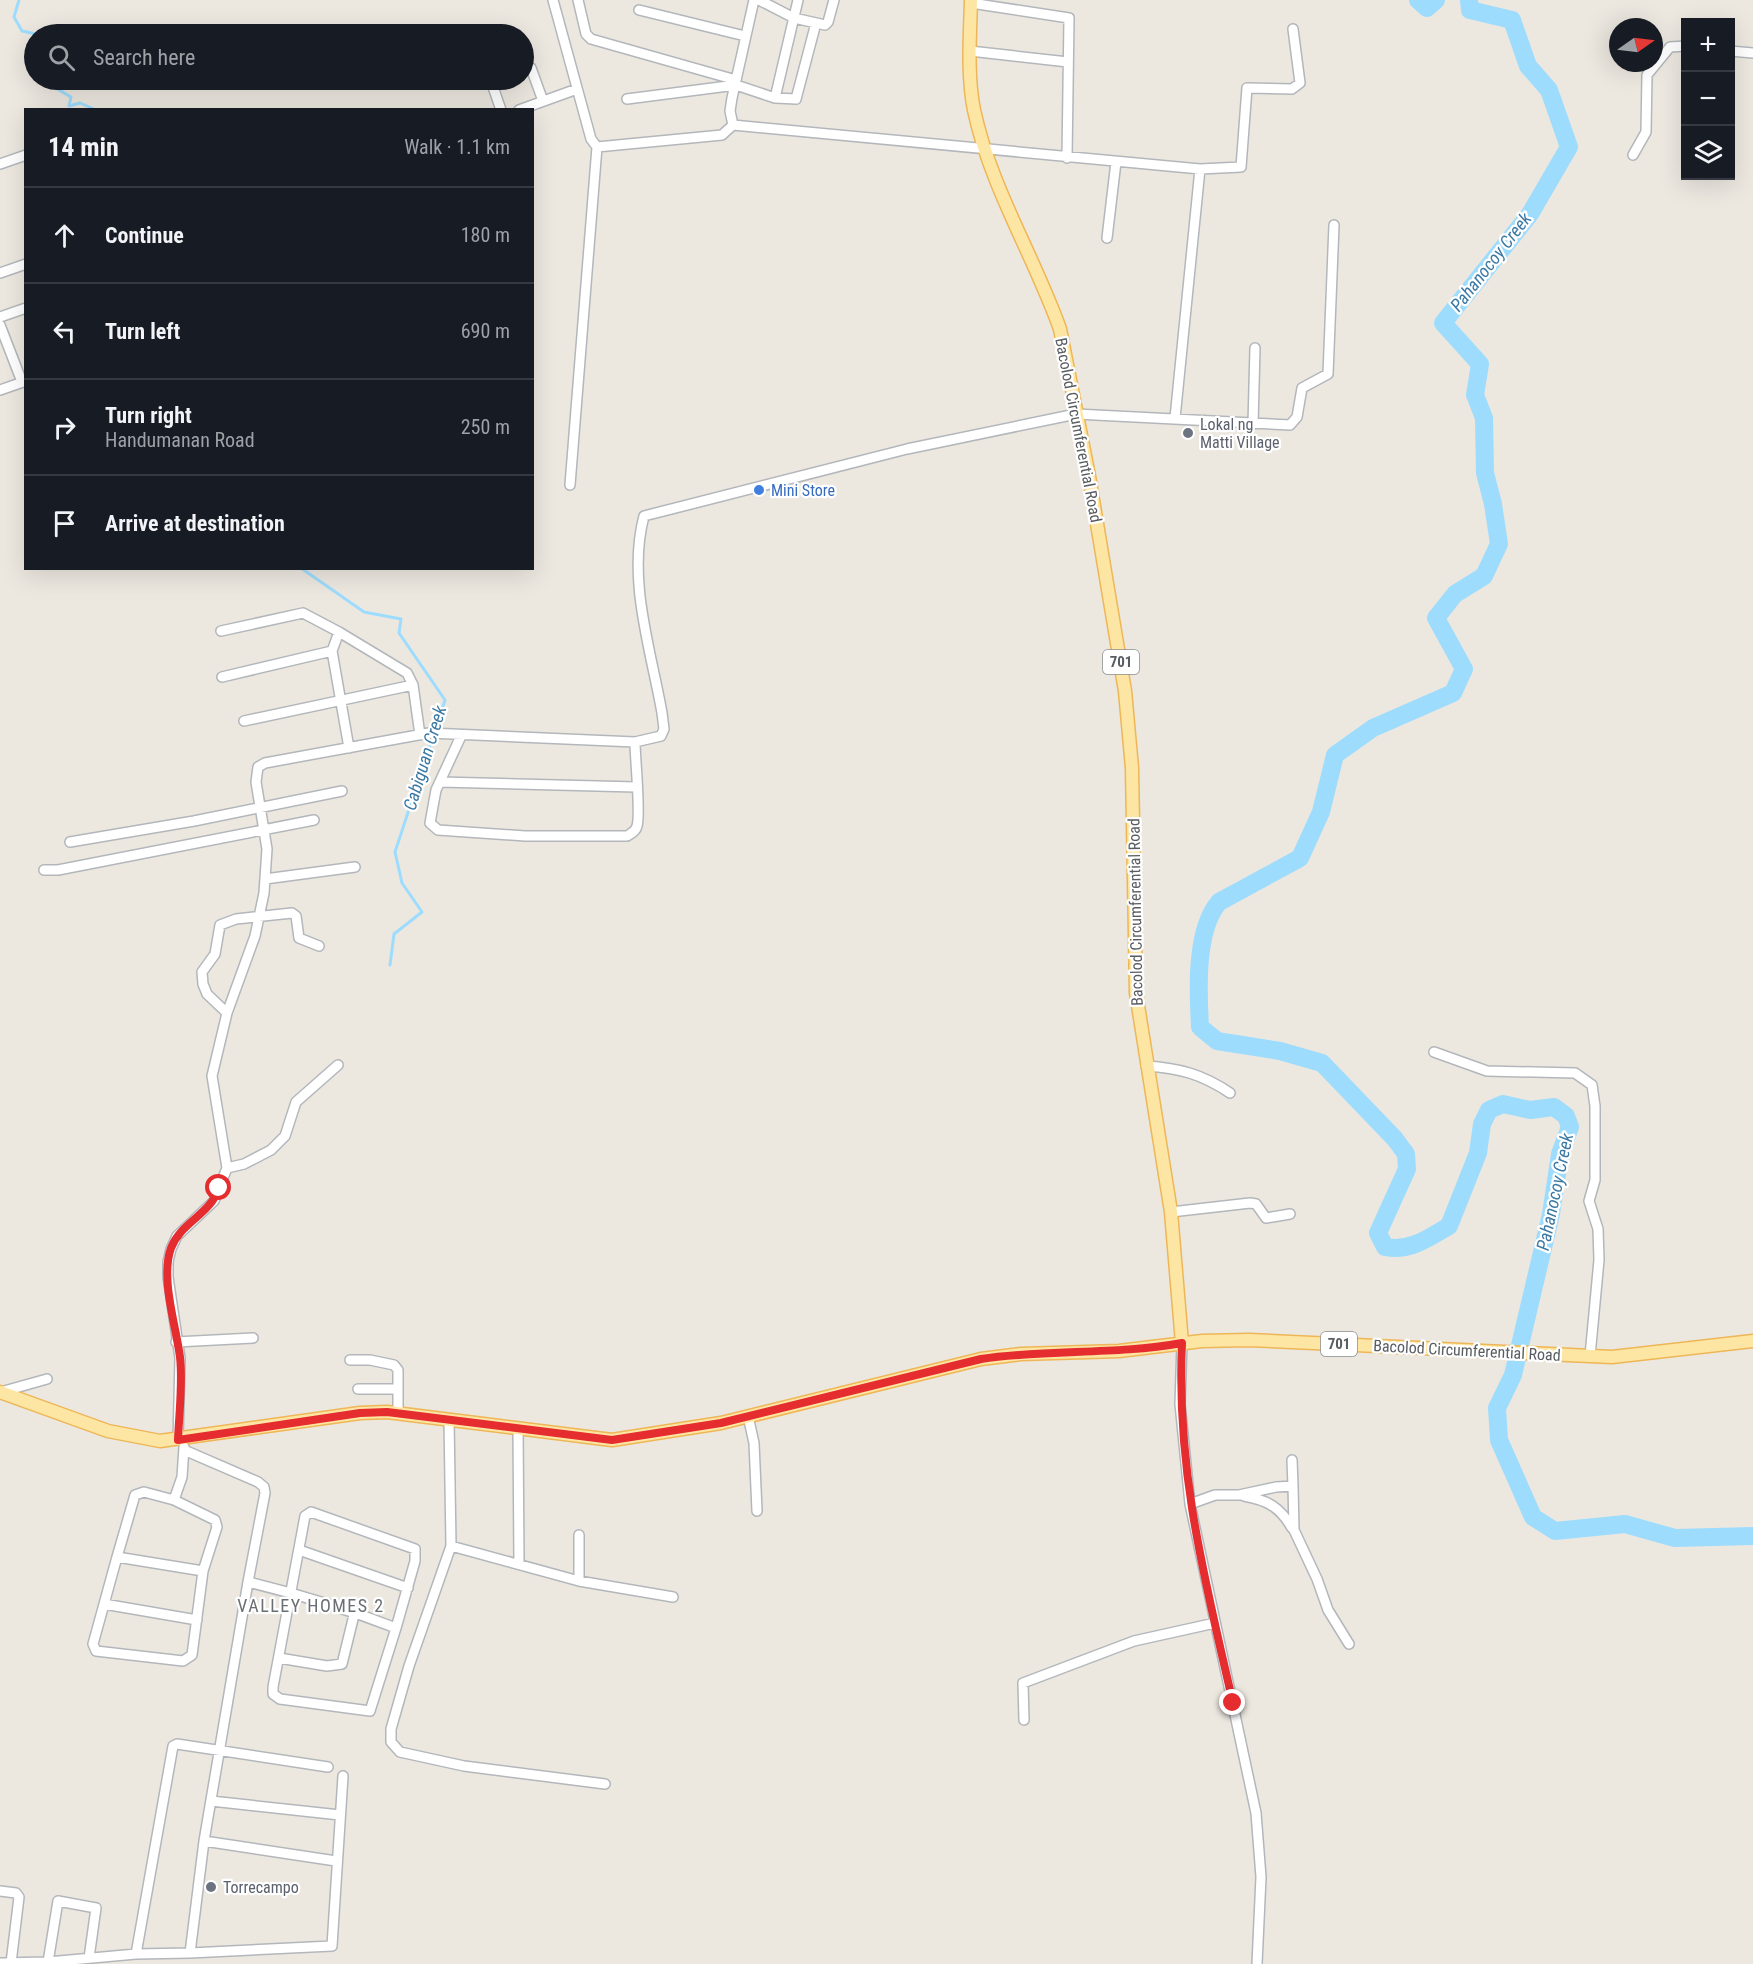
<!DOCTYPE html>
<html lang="en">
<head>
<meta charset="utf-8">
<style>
	:root { --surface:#171b24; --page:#242831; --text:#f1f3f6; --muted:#9ea1a6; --line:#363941 }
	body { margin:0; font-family:"Roboto Condensed",sans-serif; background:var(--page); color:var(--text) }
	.controls { position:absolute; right:18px; top:18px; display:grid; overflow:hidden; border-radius:0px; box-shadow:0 6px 24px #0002 }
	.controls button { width:54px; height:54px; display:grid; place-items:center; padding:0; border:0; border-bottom:2px solid var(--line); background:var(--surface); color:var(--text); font:30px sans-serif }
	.compass { position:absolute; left:1609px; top:18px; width:54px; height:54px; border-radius:50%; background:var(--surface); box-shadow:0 6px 24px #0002; rotate:76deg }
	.stop { position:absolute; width:18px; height:18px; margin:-14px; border:4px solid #e52c2f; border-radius:50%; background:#fff }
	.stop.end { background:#e52c2f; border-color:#fff; box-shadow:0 2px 6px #0008 }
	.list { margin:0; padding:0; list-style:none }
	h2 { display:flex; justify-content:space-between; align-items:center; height:78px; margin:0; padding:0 24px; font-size:26px }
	h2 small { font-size:20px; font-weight:400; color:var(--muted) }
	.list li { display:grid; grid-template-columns:39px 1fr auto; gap:18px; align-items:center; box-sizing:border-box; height:96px; padding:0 24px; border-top:2px solid var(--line) }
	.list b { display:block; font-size:22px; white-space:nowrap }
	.list p { margin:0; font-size:20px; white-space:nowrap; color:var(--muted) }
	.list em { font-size:20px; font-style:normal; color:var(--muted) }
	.icon { flex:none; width:33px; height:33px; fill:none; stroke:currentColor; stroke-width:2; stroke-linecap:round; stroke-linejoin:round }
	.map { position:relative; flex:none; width:1753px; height:1964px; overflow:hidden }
	.search { position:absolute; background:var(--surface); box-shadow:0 6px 24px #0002; left:24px; top:24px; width:510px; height:66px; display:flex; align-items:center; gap:15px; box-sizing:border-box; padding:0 21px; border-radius:33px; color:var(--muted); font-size:22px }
	.panel { position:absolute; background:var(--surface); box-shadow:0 6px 24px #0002; left:24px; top:108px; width:510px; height:462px; border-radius:0px }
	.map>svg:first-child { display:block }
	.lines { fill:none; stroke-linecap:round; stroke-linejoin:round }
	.stream { stroke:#9edcfd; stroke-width:3 }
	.river { stroke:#9edcfd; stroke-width:18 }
	.minor-casing { stroke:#b3b7bb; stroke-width:12 }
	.major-casing { stroke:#eeb656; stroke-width:15 }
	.minor { stroke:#fff; stroke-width:9 }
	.major { stroke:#fde6a3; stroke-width:12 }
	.route { stroke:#e52c2f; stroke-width:8 }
	.worship-dot { fill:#6b7280; stroke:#fff; stroke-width:2 }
	.shop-dot { fill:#3f7fe0; stroke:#fff; stroke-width:2 }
	.labels { text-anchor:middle; stroke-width:4.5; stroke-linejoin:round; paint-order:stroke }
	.shield { fill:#fff; stroke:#8b8e90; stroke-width:1.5 }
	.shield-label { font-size:15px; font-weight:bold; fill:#595d61 }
	.worship-label { font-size:16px; fill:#5b616d; stroke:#fff; text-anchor:start }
	.street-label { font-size:16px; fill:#595d61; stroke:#fff }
	.shop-label { font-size:16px; fill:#366cbe; stroke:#fff; text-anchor:start }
	.water-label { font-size:18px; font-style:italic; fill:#3b79a5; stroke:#fff }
	.neighbourhood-label { font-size:18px; letter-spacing:1.5px; fill:#6a6f73; stroke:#fff }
</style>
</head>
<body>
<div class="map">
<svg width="1753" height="1964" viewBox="0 0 1753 1964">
	<rect width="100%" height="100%" fill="#ece8e0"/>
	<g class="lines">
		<path class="stream" d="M19 0 14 17 22 31 36 34
			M42 80 71 97 69 106 80 103 96 110
			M301 568 364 612 401 619 399 633 445 700 395 852 402 883 422 912 394 934 390 965"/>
		<path class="river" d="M1418 0 1427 8 1436 0
			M1469 0 1470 10 1512 20 1528 66 1549 90 1569 147 1530 214 1443 323 1480 364 1475 395 1484 418 1485 473 1493 504 1499 544 1484 576 1455 594 1436 618 1464 669 1453 693 1373 728 1335 755 1321 812 1300 858 1219 902C1195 930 1198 991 1200 1027L1217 1041 1280 1051 1322 1063 1395 1139 1406 1154 1407 1169 1378 1233 1385 1247C1410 1252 1428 1238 1449 1226L1478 1153 1482 1124 1489 1110 1503 1104 1530 1110 1554 1107 1566 1116 1570 1127 1560 1154 1551 1214 1513 1375 1497 1408 1499 1440 1533 1517 1555 1531 1625 1524 1675 1538 1753 1536"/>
		<defs>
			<path id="minor" d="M553 0 591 139 597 147 570 485
				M578 0 586 34 591 39 736 80
				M754 0 732 98 730 111 733 125 1200 169 1241 167 1247 88 1292 89 1300 83 1293 29
				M759 0 794 18 825 25 828 22 834 0
				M971 3 1069 18 1067 158
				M639 10 745 36
				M970 51 1068 62
				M1730 51 1753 53
				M531 68 543 101
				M491 81 501 110
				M775 98 798 0
				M627 99 736 85 775 98 796 99 816 23
				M519 110 577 89
				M597 147 722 135 733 125
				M1633 155 1646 132 1647 75 1670 47 1686 46
				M0 164 26 155
				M1107 238 1116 162
				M0 273 26 264
				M0 317 26 308
				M0 325 22 382
				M0 390 26 381
				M1175 418 1200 169
				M1253 424 1255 348
				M221 631 303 613 339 632
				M222 677 332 651
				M244 721 413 685
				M461 736 436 790 430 823 438 830 525 836H627C632 833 636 831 637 826 641 814 635 759 635 742
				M349 748 332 651 339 632 407 673 413 685 420 735
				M440 782 636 787
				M70 842 194 821 342 791
				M44 870H58L314 820
				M265 879 355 867
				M227 1013 207 994 203 984 202 972 215 954 220 925 236 919 292 913 296 916 299 938 319 946
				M1434 1052 1487 1071 1575 1073 1592 1085 1595 1106V1180L1589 1201 1598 1229 1599 1260 1590 1356
				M1146 1066C1179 1068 1202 1074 1230 1093
				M227 1168 244 1164 271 1150 285 1136 296 1102 338 1065
				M1171 1212 1250 1203 1256 1204 1266 1218 1290 1214
				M176 1342 253 1338
				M1182 1343 1180 1404 1190 1504 1256 1813 1261 1877 1257 1964
				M350 1360H370L394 1365 398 1370V1412
				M358 1389H398
				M1 1392 47 1379
				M748 1416 754 1443 757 1511
				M449 1419 451 1546 409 1666 391 1729V1742L400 1752 464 1766 605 1784
				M518 1428 519 1563
				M178 1440 180 1358 168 1277V1262L171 1249 177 1236 214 1201 227 1168 212 1076 227 1013 255 936 264 893 267 849 256 782 258 767 265 763 429 733 635 742 661 736 664 729 662 713C651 650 627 580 644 516L907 449 1076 414 1290 425 1297 417 1302 388 1328 374 1334 225
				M184 1450 258 1482 264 1487 265 1493 248 1582 204 1841 190 1953 332 1946 343 1776
				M1292 1460 1293 1486
				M144 1492 174 1500 215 1520 217 1527 203 1571 117 1557 135 1495Z
				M1244 1496C1267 1500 1280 1507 1292 1528
				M174 1500 182 1477 184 1447
				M1190 1504 1215 1495H1239L1276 1487 1293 1486 1294 1530 1317 1579 1328 1610 1349 1644
				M451 1546 579 1581 673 1597
				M299 1550 408 1588
				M117 1557 93 1644 96 1651 183 1661 192 1655 203 1571
				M579 1581V1535
				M248 1582C298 1594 347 1609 396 1628L370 1711 280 1699 273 1694V1687L305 1516 311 1512 415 1549V1561L396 1628
				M104 1604 197 1620
				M279 1658 327 1666 342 1664 355 1611
				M1024 1720 1023 1683 1134 1641 1215 1623
				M211 1801 340 1815
				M204 1841 336 1861
				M0 1891 16 1893 19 1897 11 1963
				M136 1954 173 1746 177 1744 328 1767
				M48 1962 136 1954 190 1953
				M0 1963 48 1962 58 1901 96 1908 89 1958"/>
			<path id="major" d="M971 0C970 36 967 75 974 110 990 186 1034 256 1060 329L1089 476 1125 691 1132 768 1136 993 1171 1212 1182 1343
				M0 1392 108 1431 160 1441 360 1413 387 1412 612 1440 721 1423 981 1359 1021 1354 1119 1351 1202 1341 1249 1340 1612 1357 1753 1341"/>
		</defs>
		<use href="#minor" class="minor-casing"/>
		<use href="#major" class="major-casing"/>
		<use href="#minor" class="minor"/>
		<use href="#major" class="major"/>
	</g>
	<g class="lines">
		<path class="route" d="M219 1188C210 1215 181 1222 171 1248 160 1278 176 1326 180 1357 183 1384 179 1413 178 1440L360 1413 387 1412 612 1440 721 1423 981 1359C1048 1349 1115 1355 1182 1343 1176 1470 1205 1581 1233 1703"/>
	</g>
	<g class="worship-dot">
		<circle cx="1188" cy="433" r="6"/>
		<circle cx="211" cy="1887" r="6"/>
	</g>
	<circle class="shop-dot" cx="759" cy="490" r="6"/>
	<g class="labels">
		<g class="shield">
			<rect x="1103" y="650" width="36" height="24" rx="4.5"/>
			<rect x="1321" y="1332" width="36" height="24" rx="4.5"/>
		</g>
		<g class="shield-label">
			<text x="1121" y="667">701</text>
			<text x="1339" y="1349">701</text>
		</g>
		<g class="worship-label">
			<text x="1200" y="430">Lokal ng<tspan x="1200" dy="18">Matti Village</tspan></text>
			<text x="223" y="1893">Torrecampo</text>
		</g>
		<g class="street-label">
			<text transform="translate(1079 430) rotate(79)" y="6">Bacolod Circumferential Road</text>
			<text transform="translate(1135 912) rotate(-91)" y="6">Bacolod Circumferential Road</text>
			<text transform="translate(1467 1350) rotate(3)" y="6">Bacolod Circumferential Road</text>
		</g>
		<g class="shop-label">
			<text x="771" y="496">Mini Store</text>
		</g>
		<g class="water-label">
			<text transform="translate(1491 262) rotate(-52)" y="6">Pahanocoy Creek</text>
			<text transform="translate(425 758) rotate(-73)" y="6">Cabiguan Creek</text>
			<text transform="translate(1555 1192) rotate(-78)" y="6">Pahanocoy Creek</text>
		</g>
		<g class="neighbourhood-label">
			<text x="311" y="1612">VALLEY HOMES 2</text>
		</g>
	</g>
</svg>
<div class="controls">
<button>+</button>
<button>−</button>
<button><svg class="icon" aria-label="layers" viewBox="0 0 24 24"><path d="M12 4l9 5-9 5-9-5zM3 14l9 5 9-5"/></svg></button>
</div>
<svg class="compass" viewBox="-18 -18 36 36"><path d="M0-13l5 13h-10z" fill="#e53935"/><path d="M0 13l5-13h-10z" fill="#9ea1a6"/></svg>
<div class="stop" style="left:219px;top:1188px"></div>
<div class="stop end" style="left:1233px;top:1703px"></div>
<div class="search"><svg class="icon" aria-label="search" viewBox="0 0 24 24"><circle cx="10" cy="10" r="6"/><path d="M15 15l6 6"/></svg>Search here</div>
<section class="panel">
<h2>14 min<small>Walk · 1.1 km</small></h2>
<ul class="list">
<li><svg class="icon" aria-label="ahead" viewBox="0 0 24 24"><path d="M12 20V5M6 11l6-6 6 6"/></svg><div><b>Continue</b></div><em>180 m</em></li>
<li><svg class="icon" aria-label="left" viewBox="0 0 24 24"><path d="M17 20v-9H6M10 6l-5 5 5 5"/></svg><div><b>Turn left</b></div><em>690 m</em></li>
<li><svg class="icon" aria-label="right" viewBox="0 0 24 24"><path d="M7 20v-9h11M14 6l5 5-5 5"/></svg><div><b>Turn right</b><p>Handumanan Road</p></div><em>250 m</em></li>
<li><svg class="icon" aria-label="arrive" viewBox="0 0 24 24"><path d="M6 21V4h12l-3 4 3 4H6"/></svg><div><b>Arrive at destination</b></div></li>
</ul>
</section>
</div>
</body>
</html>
